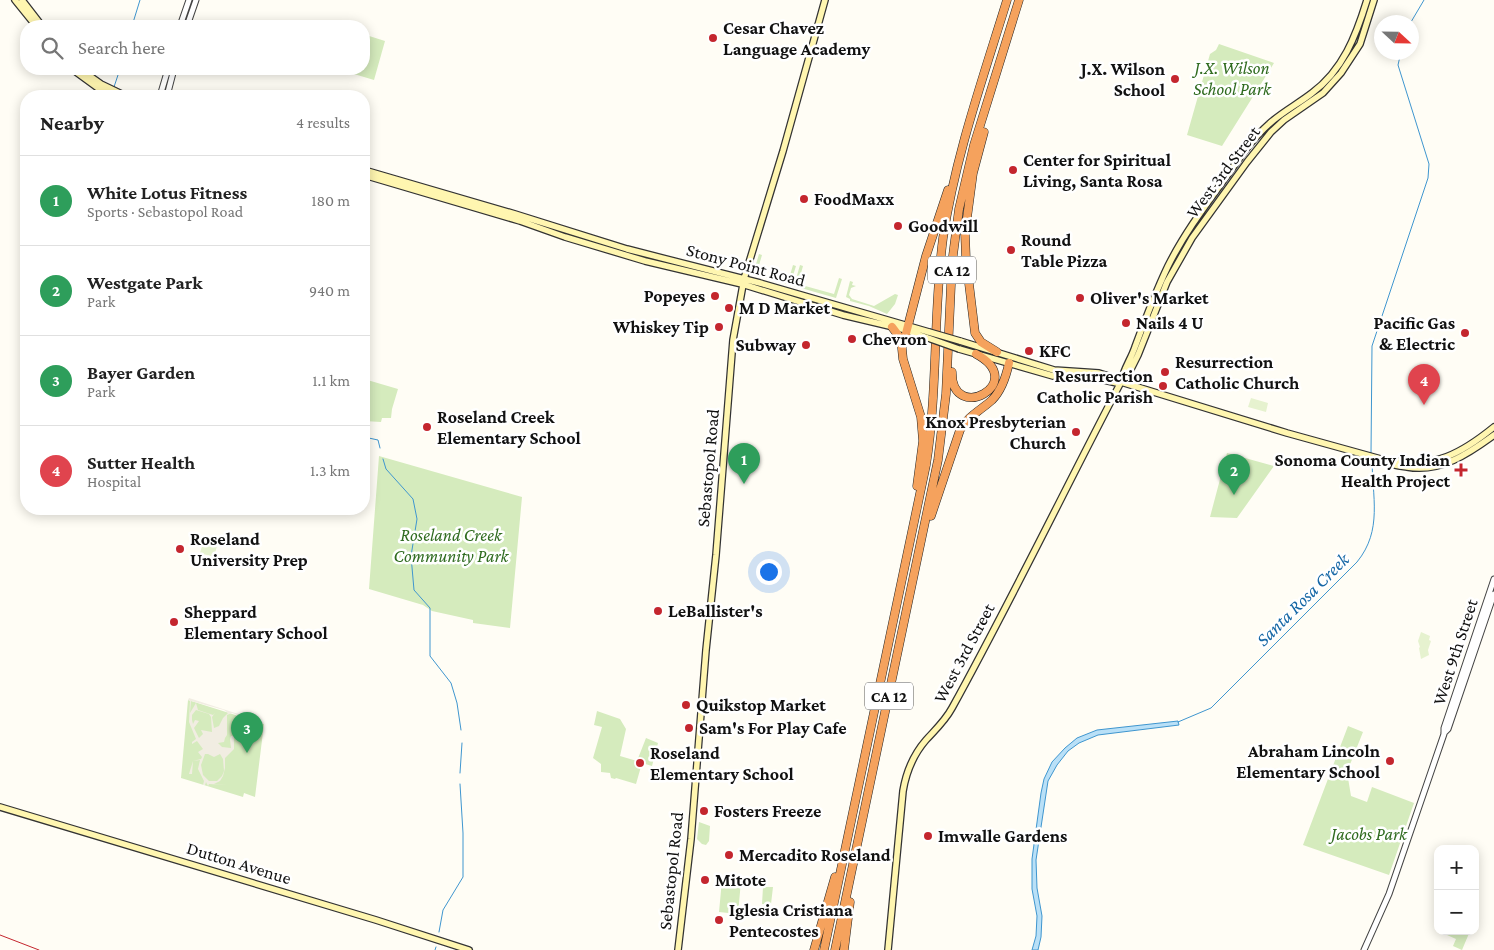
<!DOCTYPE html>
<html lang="en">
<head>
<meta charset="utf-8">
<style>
	:root { --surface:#fff; --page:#f6f6f6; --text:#222; --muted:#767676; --line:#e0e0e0; --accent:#ea580c }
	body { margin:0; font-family:"Crimson Pro",serif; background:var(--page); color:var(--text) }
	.controls { position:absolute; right:15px; bottom:15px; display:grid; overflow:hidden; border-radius:10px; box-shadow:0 2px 12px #0003 }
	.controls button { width:45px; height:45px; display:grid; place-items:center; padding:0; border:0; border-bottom:1px solid var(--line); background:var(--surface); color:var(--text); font:25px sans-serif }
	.compass { position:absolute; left:1374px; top:15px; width:45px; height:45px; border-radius:50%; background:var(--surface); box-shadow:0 2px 12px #0003; rotate:112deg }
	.you { position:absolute; left:768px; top:571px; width:18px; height:18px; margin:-12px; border:4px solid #fff; border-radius:50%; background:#1a73e8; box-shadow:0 0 0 8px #1a73e833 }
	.badge { display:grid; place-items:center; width:32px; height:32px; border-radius:50%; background:var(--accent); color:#fff; font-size:16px; font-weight:700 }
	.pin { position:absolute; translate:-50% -41px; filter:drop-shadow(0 1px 2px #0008) }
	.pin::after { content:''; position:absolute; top:26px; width:18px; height:15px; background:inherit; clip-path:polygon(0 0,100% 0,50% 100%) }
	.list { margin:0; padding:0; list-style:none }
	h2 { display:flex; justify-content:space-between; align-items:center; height:65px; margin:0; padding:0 20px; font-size:21px }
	h2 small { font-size:16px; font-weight:400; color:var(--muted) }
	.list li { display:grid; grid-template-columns:32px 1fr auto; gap:15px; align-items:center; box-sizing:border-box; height:90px; padding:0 20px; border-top:1px solid var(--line) }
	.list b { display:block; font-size:19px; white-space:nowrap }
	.list p { margin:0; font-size:16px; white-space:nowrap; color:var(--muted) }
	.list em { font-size:16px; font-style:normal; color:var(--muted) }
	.icon { flex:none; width:28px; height:28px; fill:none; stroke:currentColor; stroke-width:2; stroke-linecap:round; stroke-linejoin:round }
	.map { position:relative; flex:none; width:1494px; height:950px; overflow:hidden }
	.search { position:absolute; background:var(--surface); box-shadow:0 2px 12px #0003; left:20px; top:20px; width:350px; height:55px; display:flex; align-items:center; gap:12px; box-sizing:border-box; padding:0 18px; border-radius:20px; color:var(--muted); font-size:19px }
	.panel { position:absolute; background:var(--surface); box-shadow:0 2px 12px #0003; left:20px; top:90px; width:350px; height:425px; border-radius:20px }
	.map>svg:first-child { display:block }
	.green { fill:#d5ebbd }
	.pitch { fill:#e6f2cf }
	.plaza { fill:#f1ede2; fill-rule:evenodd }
	.water { fill:#b9e0f7; stroke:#3f96cf }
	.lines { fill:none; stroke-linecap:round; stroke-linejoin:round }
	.stream { stroke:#3f96cf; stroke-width:1 }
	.tertiary-casing { stroke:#444; stroke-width:7 }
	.secondary-casing { stroke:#333; stroke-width:8 }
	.motorway-casing { stroke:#222; stroke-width:9 }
	.tertiary { stroke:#fff; stroke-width:5 }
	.secondary { stroke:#fff6b0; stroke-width:5.5 }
	.motorway { stroke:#f5a25d; stroke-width:8 }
	.rail { stroke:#c4262e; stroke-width:1 }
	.secondary-bridge-casing { stroke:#333; stroke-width:8; stroke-linecap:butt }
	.secondary-bridge { stroke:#fff6b0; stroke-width:5.5 }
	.poi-dot { fill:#c4262e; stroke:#fff; stroke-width:2 }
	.labels { text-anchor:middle; stroke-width:5; stroke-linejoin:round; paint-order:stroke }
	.shield { fill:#fff; stroke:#585858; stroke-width:1 }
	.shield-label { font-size:16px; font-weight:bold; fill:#111 }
	.poi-label { font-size:18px; font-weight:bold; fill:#111; stroke:#fff; text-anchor:start }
	.park-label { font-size:18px; font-style:italic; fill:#2f6b1f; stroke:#fff }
	.street-label { font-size:18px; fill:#111; stroke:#fff }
	.water-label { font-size:19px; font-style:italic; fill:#1768a6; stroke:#fff }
</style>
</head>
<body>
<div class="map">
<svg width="1494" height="950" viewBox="0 0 1494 950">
	<rect width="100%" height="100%" fill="#fffdf5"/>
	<path class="green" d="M366 35 385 41 374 80 354 74 356 69H364V42Z
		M1219 44 1274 63 1222 146 1187 135 1210 54 1216 50Z
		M759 254 762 255 757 272 788 282 793 265 796 266 790 285 756 274 754 271Z
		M800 265 803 266 798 284 834 294 839 278 842 279 836 298 794 286Z
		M850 281 853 282 852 285 856 286 851 288 849 295 852 299 874 306 895 294 898 295 895 304 887 314 869 306 850 301V299L846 297Z
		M364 379 398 389 392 409 391 418H382L381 422 364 421Z
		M1227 453 1274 466 1237 518 1210 517Z
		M379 456 522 497 510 628 473 623V620L432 611 423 605 369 589Z
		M188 700 264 724 255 797 244 793 243 797 181 778Z
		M597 711 620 719 626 729 620 756 637 761 646 738 658 743 652 766 642 763 636 784 616 778 615 779 611 778 610 773 601 772V764L593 758 602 727 594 725Z
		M1348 726 1363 732 1347 772 1351 796 1367 802 1372 787 1414 803 1389 875 1303 845Z
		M699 822 710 826 709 841 706 845 702 844 697 839Z
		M722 880 741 881 738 914 719 912Z
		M763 887H773L771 904H762Z
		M1438 931H1470L1462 950 1453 946 1456 939Z"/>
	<path class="pitch" d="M1251 398 1268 403 1266 412 1248 407Z
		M203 542 217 546 214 557 200 553Z
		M1421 632 1430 636 1429 640 1431 641 1428 650 1429 655 1421 659 1419 648 1420 647 1418 641Z"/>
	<path class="plaza" d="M189 698 257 720 264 723H260L257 721 232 713 227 715V735L225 738 224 742 218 743 222 747 231 748 230 739 231 736H234V749L225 758V768L223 776 220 781 214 784 227 785 209 784 208 786 206 782 205 785H203L204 781 198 769 200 760 193 761 192 774H189L193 761 201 759 202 757 198 752 203 749 197 741 192 744V742L196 739 189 722 190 701 188 700ZM191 701 224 710 228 713 223 718 219 726 214 728 212 717 215 713 213 715 198 710 196 703 190 713ZM196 710 209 714 211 717 212 732 201 730 203 734 199 738 194 728 199 721 195 720 193 724 192 720V715ZM205 754H208L214 757 220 754 223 759 224 771 222 776 217 781H209L203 775 201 765Z"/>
	<path class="water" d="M1178 721 1179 725 1098 735 1079 743 1068 751 1057 765 1048 781 1036 860 1037 888 1042 916 1041 937 1038 950H1032L1036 936 1037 916 1032 889V859L1041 793 1044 779 1052 762 1065 748 1077 738 1097 730Z"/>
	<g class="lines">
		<path class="stream" d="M1411 22 1424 0
			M132 26 140 0
			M114 87 120 69
			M364 437 378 440 380 448
			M1371 454 1372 346 1428 178 1429 164 1398 65 1401 52
			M383 459 386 469 413 499 417 519 411 556 414 590 430 608V656L451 683 457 703 461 730
			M1178 722 1211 708 1357 562C1383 530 1372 497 1372 458
			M460 773 462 743
			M439 932 443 910 463 877V833L460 784
			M435 950 436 947"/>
		<defs>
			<path id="tertiary" d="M180 26 189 0
				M187 26 196 0
				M160 96 168 69
				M167 96 174 69
				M1444 733 1448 729 1494 594
				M1364 950 1389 894 1444 734V728L1494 579"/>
			<path id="secondary" d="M15 0 36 26
				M22 0 42 26
				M72 69 98 88 113 96
				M80 69 101 84 126 96
				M364 170 515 214 627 249 760 283 929 332
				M364 175 520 221 565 237 645 261 742 284 843 315 902 329 928 338
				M960 341 1054 370 1099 373 1118 379 1121 382
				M959 349 1053 376 1091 377 1117 383 1121 382 1287 433 1388 461
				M1121 382 1127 377 1138 355 1167 282 1192 238 1247 162 1271 132 1284 120 1323 93 1341 73 1360 44 1374 0
				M1494 427C1462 453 1434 469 1392 460L1388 461C1393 466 1400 466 1407 467 1440 473 1468 454 1494 435
				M0 807 376 920 469 950
				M678 950 691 839 706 650 716 555 733 340 744 279 783 151 825 0
				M888 950 903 791C906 773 913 755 926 740 935 730 945 721 952 708 1011 601 1064 491 1121 382 1123 370 1131 359 1135 347 1145 320 1155 293 1168 266 1184 234 1205 206 1226 177 1239 159 1252 139 1269 124 1282 112 1298 104 1312 93 1343 70 1356 36 1367 0"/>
			<path id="motorway" d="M984 132 973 173 965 233 966 259 975 333 981 342 997 352
				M892 327 901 339 903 359 921 417 923 441 917 486
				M903 345 926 256 948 190
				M952 372C951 425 1030 383 976 354
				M931 516 960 430C968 416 981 410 992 400 1002 390 1006 377 1009 363
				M814 950 835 877
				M824 950 926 465C938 390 933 314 943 238 955 157 983 78 1007 0
				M835 950 938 460 946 394 952 263 959 209 974 145 1019 0
				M844 950 850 902"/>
		</defs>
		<use href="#tertiary" class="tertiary-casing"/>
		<use href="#secondary" class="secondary-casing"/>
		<use href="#motorway" class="motorway-casing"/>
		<use href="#tertiary" class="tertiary"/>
		<use href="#secondary" class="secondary"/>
		<use href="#motorway" class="motorway"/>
		<path class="rail" d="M0 935 39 950"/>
		<defs>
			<path id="secondary-bridge" d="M929 332 960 341
				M928 338 959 349"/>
		</defs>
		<use href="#secondary-bridge" class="secondary-bridge-casing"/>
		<use href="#secondary-bridge" class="secondary-bridge"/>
	</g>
	<g class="poi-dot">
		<circle cx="713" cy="38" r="5"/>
		<circle cx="1175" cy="79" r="5"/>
		<circle cx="1013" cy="170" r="5"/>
		<circle cx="804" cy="199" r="5"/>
		<circle cx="898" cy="226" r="5"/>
		<circle cx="1011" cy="250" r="5"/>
		<circle cx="715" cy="296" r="5"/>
		<circle cx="1080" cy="298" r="5"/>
		<circle cx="729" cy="308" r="5"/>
		<circle cx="1126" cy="323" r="5"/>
		<circle cx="719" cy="327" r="5"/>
		<circle cx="1465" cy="333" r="5"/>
		<circle cx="852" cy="339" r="5"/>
		<circle cx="806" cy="345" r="5"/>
		<circle cx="1029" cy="351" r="5"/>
		<circle cx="1165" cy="372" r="5"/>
		<circle cx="1163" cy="386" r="5"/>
		<circle cx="427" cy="427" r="5"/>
		<circle cx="1076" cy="432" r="5"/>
		<path d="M1458.5 462.5h5v5h5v5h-5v5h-5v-5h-5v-5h5z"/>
		<circle cx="180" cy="549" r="5"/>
		<circle cx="658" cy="611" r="5"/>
		<circle cx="174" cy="622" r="5"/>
		<circle cx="686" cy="705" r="5"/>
		<circle cx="689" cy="728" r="5"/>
		<circle cx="1390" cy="761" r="5"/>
		<circle cx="640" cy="763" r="5"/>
		<circle cx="704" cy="811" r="5"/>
		<circle cx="928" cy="836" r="5"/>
		<circle cx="729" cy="855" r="5"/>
		<circle cx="705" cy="880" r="5"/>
		<circle cx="719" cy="920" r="5"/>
	</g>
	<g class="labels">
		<g class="shield">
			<rect x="928" y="256.5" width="48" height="27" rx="4"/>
			<rect x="865" y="682.5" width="48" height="27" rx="4"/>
		</g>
		<g class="shield-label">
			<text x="952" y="276">CA 12</text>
			<text x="889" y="702">CA 12</text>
		</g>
		<g class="poi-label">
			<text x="723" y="34">Cesar Chavez<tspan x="723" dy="21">Language Academy</tspan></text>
			<text x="1165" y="75" text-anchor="end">J.X. Wilson<tspan x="1165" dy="21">School</tspan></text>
			<text x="1023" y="166">Center for Spiritual<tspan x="1023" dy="21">Living, Santa Rosa</tspan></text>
			<text x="814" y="205">FoodMaxx</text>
			<text x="908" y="232">Goodwill</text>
			<text x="1021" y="246">Round<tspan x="1021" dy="21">Table Pizza</tspan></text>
			<text x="705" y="302" text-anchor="end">Popeyes</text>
			<text x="1090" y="304">Oliver's Market</text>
			<text x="739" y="314">M D Market</text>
			<text x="1136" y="329">Nails 4 U</text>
			<text x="1455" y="329" text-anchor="end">Pacific Gas<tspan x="1455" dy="21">&amp; Electric</tspan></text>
			<text x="709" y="333" text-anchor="end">Whiskey Tip</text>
			<text x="862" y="345">Chevron</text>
			<text x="796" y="351" text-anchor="end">Subway</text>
			<text x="1039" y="357">KFC</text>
			<text x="1175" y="368">Resurrection<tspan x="1175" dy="21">Catholic Church</tspan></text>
			<text x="1153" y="382" text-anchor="end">Resurrection<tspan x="1153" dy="21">Catholic Parish</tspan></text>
			<text x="437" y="423">Roseland Creek<tspan x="437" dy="21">Elementary School</tspan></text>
			<text x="1066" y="428" text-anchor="end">Knox Presbyterian<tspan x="1066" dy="21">Church</tspan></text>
			<text x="1450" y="466" text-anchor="end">Sonoma County Indian<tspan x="1450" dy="21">Health Project</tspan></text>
			<text x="190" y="545">Roseland<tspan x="190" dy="21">University Prep</tspan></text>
			<text x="668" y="617">LeBallister's</text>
			<text x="184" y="618">Sheppard<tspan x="184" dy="21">Elementary School</tspan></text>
			<text x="696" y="711">Quikstop Market</text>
			<text x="699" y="734">Sam's For Play Cafe</text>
			<text x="1380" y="757" text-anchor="end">Abraham Lincoln<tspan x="1380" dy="21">Elementary School</tspan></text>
			<text x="650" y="759">Roseland<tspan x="650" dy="21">Elementary School</tspan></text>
			<text x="714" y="817">Fosters Freeze</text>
			<text x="938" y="842">Imwalle Gardens</text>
			<text x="739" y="861">Mercadito Roseland</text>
			<text x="715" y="886">Mitote</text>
			<text x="729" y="916">Iglesia Cristiana<tspan x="729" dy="21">Pentecostes</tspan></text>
		</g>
		<g class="park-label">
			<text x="1232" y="74">J.X. Wilson<tspan x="1232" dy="21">School Park</tspan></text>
			<text x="451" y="541">Roseland Creek<tspan x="451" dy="21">Community Park</tspan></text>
			<text x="1369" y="840">Jacobs Park</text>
		</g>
		<g class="street-label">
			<text transform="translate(1223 172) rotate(-53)" y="6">West 3rd Street</text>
			<text transform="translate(746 265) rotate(15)" y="6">Stony Point Road</text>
			<text transform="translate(708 468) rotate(-85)" y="6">Sebastopol Road</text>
			<text transform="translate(1455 652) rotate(-72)" y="6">West 9th Street</text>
			<text transform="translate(964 653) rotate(-62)" y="6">West 3rd Street</text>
			<text transform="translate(239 863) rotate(17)" y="6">Dutton Avenue</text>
			<text transform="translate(671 871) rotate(-84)" y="6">Sebastopol Road</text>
		</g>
		<g class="water-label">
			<text transform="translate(1302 599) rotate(-45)" y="7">Santa Rosa Creek</text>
		</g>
	</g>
</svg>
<div class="controls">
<button>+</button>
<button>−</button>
</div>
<svg class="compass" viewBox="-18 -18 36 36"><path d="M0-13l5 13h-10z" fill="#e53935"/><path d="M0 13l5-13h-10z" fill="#767676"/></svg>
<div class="you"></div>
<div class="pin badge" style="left:744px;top:484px;background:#2e9e5b">1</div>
<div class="pin badge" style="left:1234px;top:495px;background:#2e9e5b">2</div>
<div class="pin badge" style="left:247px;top:753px;background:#2e9e5b">3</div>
<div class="pin badge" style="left:1424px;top:405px;background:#e0444e">4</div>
<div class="search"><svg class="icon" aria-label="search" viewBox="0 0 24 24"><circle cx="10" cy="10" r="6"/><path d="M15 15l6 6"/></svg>Search here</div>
<section class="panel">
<h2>Nearby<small>4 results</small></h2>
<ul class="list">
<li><span class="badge" style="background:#2e9e5b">1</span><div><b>White Lotus Fitness</b><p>Sports · Sebastopol Road</p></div><em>180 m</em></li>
<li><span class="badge" style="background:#2e9e5b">2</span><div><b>Westgate Park</b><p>Park</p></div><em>940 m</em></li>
<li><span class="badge" style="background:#2e9e5b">3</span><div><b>Bayer Garden</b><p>Park</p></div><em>1.1 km</em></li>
<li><span class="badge" style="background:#e0444e">4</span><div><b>Sutter Health</b><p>Hospital</p></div><em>1.3 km</em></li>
</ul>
</section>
</div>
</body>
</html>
